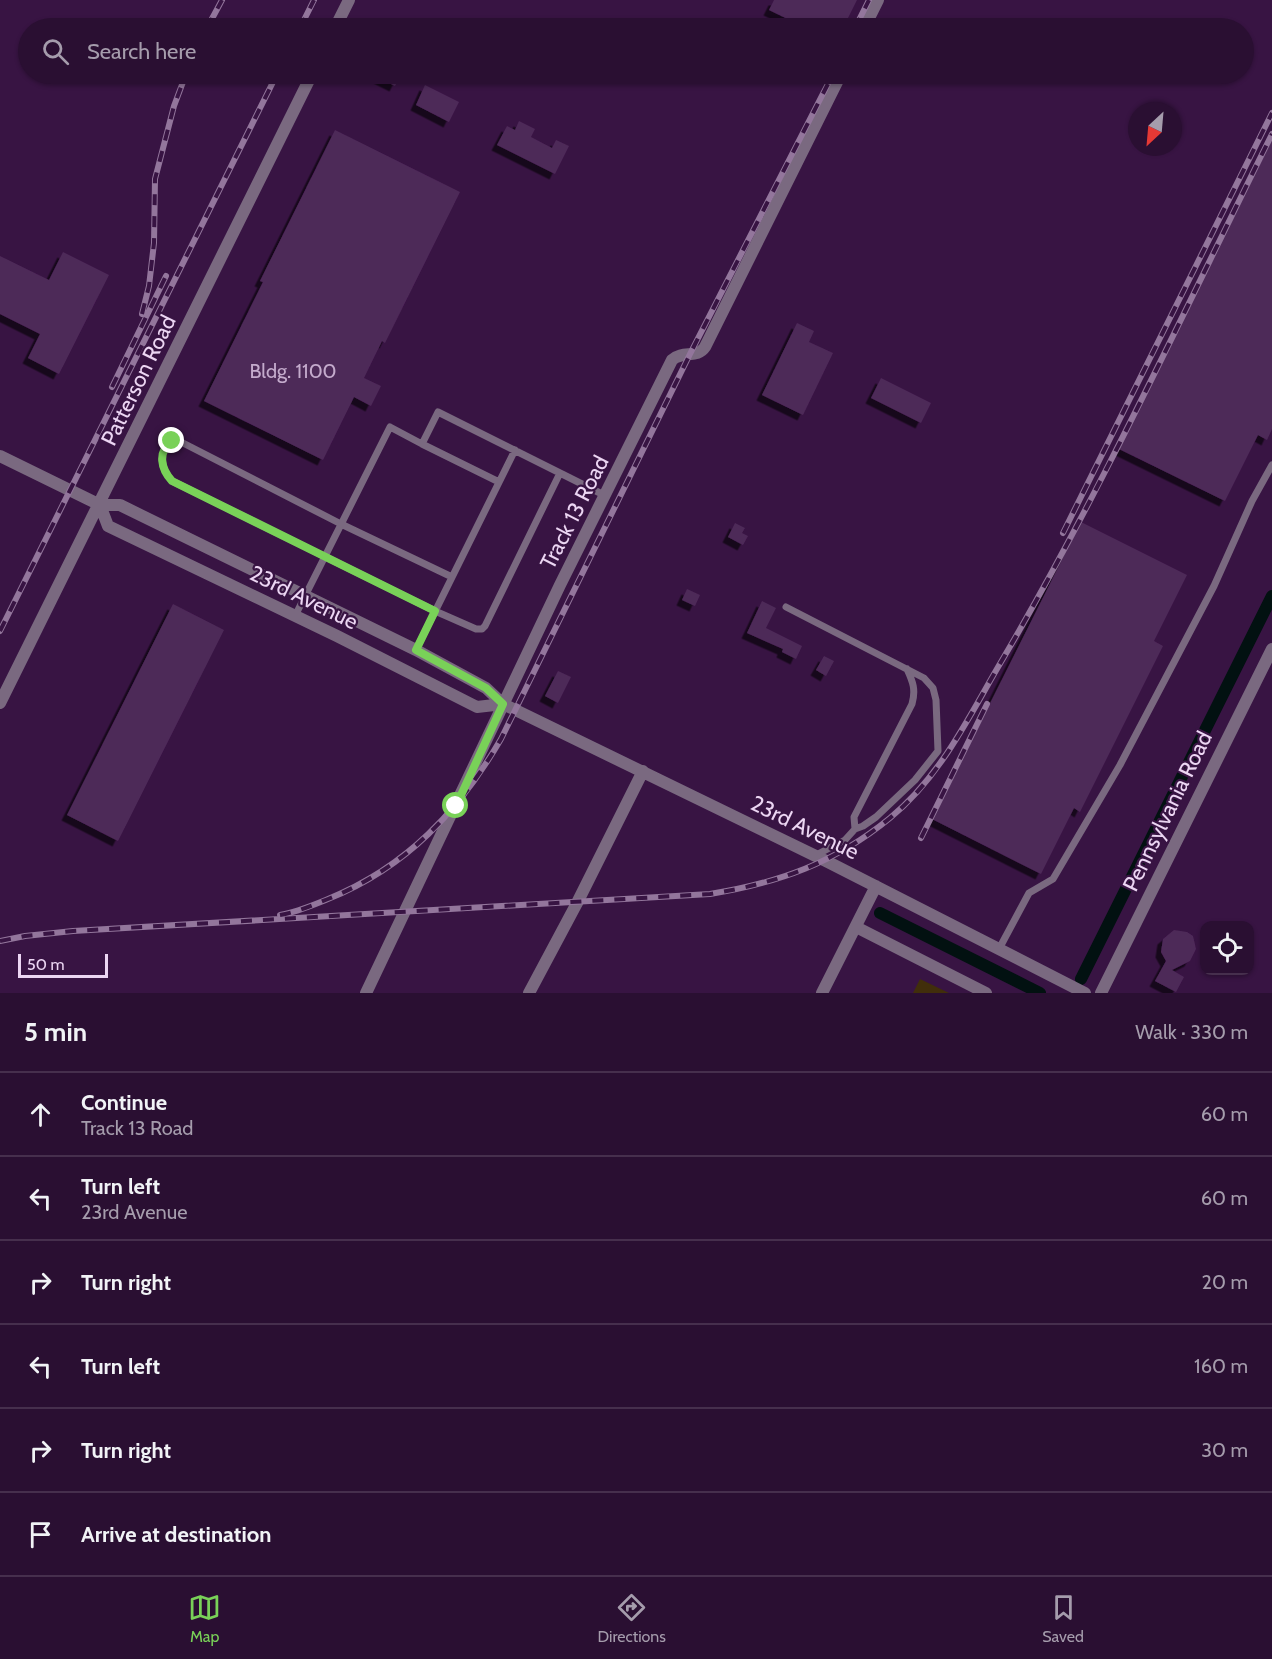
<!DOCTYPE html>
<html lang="en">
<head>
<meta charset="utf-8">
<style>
	:root { --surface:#2a0f32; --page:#32183a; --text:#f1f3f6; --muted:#a59cac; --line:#462f4d; --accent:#79d158 }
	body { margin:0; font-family:Cabin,sans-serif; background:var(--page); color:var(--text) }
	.controls { position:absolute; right:18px; bottom:18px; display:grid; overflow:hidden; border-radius:12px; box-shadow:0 2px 4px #0004 }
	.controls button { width:54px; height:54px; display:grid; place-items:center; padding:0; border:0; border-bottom:2px solid var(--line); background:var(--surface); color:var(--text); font:30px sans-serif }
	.compass { position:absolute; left:1128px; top:102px; width:54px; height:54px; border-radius:50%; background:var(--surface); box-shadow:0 2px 4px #0004; rotate:206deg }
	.scale { position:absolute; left:18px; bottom:15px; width:90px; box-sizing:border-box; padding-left:6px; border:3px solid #ecd6f3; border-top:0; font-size:16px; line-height:21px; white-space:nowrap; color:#ecd6f3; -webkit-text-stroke:4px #381443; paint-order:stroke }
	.stop { position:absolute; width:18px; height:18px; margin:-14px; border:4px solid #79d158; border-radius:50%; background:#fff }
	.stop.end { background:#79d158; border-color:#fff; box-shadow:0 2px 6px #0008 }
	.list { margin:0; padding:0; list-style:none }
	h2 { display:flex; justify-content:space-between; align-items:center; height:78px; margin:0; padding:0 24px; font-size:26px }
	h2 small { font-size:20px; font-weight:400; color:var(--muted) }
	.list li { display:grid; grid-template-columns:39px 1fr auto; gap:18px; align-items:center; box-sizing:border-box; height:84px; padding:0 24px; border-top:2px solid var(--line) }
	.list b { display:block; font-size:22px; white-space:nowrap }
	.list p { margin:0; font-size:20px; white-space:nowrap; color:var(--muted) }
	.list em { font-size:20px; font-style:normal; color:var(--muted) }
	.icon { flex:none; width:33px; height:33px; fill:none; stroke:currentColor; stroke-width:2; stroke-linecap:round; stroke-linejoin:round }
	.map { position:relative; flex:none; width:1272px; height:993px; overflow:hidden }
	.search { position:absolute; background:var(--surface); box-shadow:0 2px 4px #0004; left:18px; right:18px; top:18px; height:66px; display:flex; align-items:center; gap:15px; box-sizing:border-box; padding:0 21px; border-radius:33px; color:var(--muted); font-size:22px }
	.sheet { height:582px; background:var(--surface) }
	nav { display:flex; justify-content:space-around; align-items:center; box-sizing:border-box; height:84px; border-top:2px solid var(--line); background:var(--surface); font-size:16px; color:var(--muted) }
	nav a { display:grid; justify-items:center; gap:3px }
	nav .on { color:var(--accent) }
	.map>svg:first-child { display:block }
	.green { fill:#412e0b }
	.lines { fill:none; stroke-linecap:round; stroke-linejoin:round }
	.canal { stroke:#021111; stroke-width:12 }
	.building { fill:#4e2959; filter:url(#shadow) }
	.service { stroke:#7a6980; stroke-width:7 }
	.minor { stroke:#7a6980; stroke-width:12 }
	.rail-casing { stroke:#93769c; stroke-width:6 }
	.rail { stroke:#381443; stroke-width:4; stroke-dasharray:11; stroke-linecap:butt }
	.route { stroke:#79d158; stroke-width:8 }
	.labels { text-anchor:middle; stroke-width:4.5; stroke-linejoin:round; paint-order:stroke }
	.number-label { font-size:20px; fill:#c4abcc }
	.street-label { font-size:22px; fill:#ecd6f3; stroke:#381443 }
</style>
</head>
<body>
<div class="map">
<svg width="1272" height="993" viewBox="0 0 1272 993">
	<defs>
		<filter id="shadow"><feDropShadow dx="-5.5" dy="5.5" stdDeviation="0" flood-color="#0009"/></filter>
	</defs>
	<rect width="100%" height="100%" fill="#381443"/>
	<path class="green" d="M920 979 949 993H913Z"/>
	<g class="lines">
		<path class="canal" d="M880 913 1040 993
			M1081 979 1272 596"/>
	</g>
	<path class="building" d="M774 0H857L843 28H806L769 10Z
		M371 74H401L395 86Z
		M425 85 459 102 449 122 416 105Z
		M519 121 535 129 531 137 552 148 556 140 569 146 555 174 497 145 507 126 515 130Z
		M335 130 460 192 385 343 382 341 364 378 381 386 371 406 354 397 323 460 204 401 263 282 260 281Z
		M1272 140V429L1267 440 1258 435 1225 501 1119 449Z
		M63 252 109 275 59 374 28 358 40 334 0 314V256L49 280Z
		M797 323 814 331 809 342 833 353 803 415 762 395Z
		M881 378 931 403 921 423 871 398Z
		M1081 522 1187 575 1154 641 1163 646 1080 812 1074 808 1041 874 932 819Z
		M735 523 745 528 742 533 748 536 743 545 728 537Z
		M687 589 700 595 695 606 682 600Z
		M762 601 776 608 766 628 802 646 796 659 782 652 783 649 747 633Z
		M173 604 224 630 118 841 67 815Z
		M824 656 834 661 826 676 816 670Z
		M558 671 571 677 558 703 545 696Z
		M1174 930 1187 932 1193 936 1196 949 1190 961 1172 970 1184 977 1176 992 1155 981 1166 961 1161 952 1163 939Z"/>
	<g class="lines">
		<path class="service" d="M422 444 499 482
			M452 577 341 524 183 443 172 441C157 452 161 469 172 481L435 611 476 629H482L485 626 560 473
			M786 607 924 678 933 688 936 700 938 751 915 780 876 817 863 826 855 829 845 840 816 855
			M295 616 390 427 422 444 438 412 606 496
			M416 650 515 450
			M855 829 854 817 912 704C916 690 913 682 907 669
			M999 949 1029 893 1053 879 1120 765 1214 586 1252 501 1272 465"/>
		<path class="minor" d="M335 28 349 0
			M864 28 878 0
			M0 456 100 505H120L416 650 486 688 503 704 826 861 1085 993
			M100 505 108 526 337 636 477 707 503 704
			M0 703 312 74
			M856 927 986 993
			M366 993 560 585 672 360C683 350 697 359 705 347L841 74
			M529 993 577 903 643 771
			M822 993 876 886
			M1101 993 1272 649"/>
		<defs>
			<path id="rail" d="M207 28 222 0
				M300 28 314 0
				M855 28 869 0
				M142 314 149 286 154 243 155 179 174 106 186 74
				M112 387 166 276
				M1063 533 1272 113
				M0 631 277 74
				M921 838 987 704
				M280 915C297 912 313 905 328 899 407 867 459 811 501 739L690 354 833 74
				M0 941 25 936 73 931 710 894C778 883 835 863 890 818 941 776 968 718 1001 662 1101 492 1184 311 1272 134"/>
		</defs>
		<use href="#rail" class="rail-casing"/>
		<use href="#rail" class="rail"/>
	</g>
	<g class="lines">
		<path class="route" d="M172 441C157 452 161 469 172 481L435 611 416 650 486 688 503 704 456 806"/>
	</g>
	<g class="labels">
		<g class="number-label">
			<text x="293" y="378">Bldg. 1100</text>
		</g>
		<g class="street-label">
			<text transform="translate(138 380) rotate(-64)" y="8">Patterson Road</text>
			<text transform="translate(574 512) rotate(-63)" y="8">Track 13 Road</text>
			<text transform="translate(304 597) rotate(26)" y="8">23rd Avenue</text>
			<text transform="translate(1167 811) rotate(-64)" y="8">Pennsylvania Road</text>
			<text transform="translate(805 827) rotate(26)" y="8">23rd Avenue</text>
		</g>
	</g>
</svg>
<div class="controls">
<button><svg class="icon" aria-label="locate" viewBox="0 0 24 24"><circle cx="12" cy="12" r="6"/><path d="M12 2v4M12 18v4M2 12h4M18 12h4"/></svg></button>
</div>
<svg class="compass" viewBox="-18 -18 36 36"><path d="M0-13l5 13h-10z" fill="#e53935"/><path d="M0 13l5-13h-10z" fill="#a59cac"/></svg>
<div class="scale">50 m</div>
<div class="stop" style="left:456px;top:806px"></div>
<div class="stop end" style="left:172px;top:441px"></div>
<div class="search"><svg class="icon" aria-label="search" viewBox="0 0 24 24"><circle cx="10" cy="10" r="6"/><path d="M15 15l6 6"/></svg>Search here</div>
</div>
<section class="sheet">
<h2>5 min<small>Walk · 330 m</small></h2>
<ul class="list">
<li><svg class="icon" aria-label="ahead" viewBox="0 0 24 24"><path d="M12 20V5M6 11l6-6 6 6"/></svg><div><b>Continue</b><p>Track 13 Road</p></div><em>60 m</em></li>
<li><svg class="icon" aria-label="left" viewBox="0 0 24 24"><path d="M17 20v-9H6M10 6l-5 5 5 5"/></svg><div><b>Turn left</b><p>23rd Avenue</p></div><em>60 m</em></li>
<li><svg class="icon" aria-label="right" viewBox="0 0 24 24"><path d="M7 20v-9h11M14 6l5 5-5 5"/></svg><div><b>Turn right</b></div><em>20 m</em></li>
<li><svg class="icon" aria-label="left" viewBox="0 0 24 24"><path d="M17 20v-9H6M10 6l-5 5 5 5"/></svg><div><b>Turn left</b></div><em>160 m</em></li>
<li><svg class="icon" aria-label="right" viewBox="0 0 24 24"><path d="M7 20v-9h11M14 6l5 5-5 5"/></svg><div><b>Turn right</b></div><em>30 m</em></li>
<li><svg class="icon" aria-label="arrive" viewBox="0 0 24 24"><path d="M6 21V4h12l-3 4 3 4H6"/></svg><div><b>Arrive at destination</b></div></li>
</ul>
</section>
<nav>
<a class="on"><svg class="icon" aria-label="map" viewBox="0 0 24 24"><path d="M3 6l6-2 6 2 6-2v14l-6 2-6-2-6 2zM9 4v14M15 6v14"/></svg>Map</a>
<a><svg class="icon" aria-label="directions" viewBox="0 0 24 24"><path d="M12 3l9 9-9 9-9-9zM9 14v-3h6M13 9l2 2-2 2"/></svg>Directions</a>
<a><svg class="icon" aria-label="saved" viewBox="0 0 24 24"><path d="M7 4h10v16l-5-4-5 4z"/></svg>Saved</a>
</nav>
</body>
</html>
